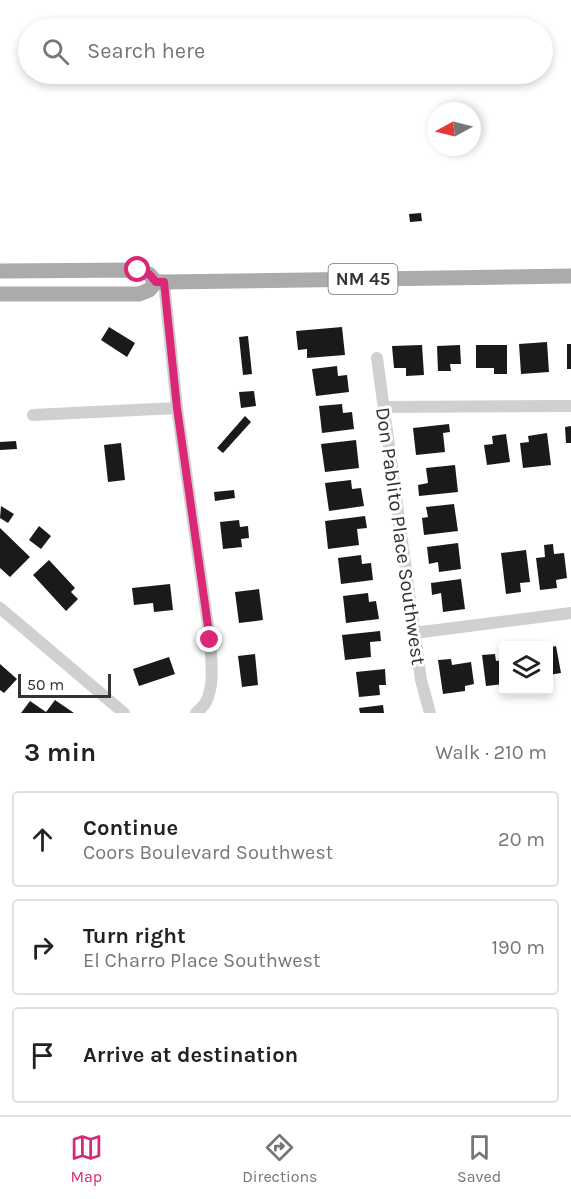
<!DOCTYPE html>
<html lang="en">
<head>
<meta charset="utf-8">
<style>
	:root { --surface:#fff; --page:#f2f2f2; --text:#222; --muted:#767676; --line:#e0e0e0; --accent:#db2777 }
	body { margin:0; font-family:Karla,sans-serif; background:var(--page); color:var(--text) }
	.controls { position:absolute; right:18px; bottom:18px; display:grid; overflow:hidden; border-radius:6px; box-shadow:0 3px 9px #0003 }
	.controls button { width:54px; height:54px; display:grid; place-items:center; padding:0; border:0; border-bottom:2px solid var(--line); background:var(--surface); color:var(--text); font:30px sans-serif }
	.compass { position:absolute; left:427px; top:102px; width:54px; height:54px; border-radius:50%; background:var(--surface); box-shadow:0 3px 9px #0003; rotate:263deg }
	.scale { position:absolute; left:18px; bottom:15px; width:93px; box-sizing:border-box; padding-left:6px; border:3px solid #333; border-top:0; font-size:16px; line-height:21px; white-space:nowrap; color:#333; -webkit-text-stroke:4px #fff; paint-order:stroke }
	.stop { position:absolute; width:18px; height:18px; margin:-14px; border:4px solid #db2777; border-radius:50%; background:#fff }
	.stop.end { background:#db2777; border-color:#fff; box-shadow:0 2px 6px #0008 }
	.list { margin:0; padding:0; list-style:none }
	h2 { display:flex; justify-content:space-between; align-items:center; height:78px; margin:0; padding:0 24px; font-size:26px }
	h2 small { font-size:20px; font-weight:400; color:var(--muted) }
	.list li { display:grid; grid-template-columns:39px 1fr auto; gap:18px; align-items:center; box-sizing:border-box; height:96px; margin:0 12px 12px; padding:0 12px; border:2px solid var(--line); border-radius:6px }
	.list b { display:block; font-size:22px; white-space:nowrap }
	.list p { margin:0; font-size:20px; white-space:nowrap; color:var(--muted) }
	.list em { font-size:20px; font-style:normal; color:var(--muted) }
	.icon { flex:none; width:33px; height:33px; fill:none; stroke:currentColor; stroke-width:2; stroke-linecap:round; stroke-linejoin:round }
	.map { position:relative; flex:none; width:571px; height:713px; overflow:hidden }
	.search { position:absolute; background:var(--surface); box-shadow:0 3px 9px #0003; left:18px; right:18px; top:18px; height:66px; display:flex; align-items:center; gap:15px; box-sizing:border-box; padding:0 21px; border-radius:33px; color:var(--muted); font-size:22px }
	.sheet { height:402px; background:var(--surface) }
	nav { display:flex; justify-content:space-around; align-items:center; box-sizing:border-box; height:84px; border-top:2px solid var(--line); background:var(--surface); font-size:16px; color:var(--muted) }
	nav a { display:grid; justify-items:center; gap:3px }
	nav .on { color:var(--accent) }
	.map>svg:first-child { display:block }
	.building { fill:#1a1a1a }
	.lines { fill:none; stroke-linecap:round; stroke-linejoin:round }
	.minor { stroke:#d0d0d0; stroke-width:12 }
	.major { stroke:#ababab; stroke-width:15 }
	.route { stroke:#db2777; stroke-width:8 }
	.labels { text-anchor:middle; stroke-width:6; stroke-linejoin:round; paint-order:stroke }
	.shield { fill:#fff; stroke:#707070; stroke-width:1.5 }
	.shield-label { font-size:18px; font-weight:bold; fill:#333 }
	.street-label { font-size:20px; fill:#333; stroke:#fff }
</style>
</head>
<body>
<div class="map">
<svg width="571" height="713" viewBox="0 0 571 713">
	<rect width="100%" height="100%" fill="#fff"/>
	<path class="building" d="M421 213 422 221 410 222 409 214Z
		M109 327 135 343 127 357 101 340Z
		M342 327 345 355 307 358V349L298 350 296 331Z
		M248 336 252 374 243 375 239 337Z
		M547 342 549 372 521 374 519 344Z
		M567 344H571V369H567Z
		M422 345 424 375 406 376V368H394L392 346Z
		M460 345 461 364H450L451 371H438L437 346Z
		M476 345H507V374H494V368H476Z
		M337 366 338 376 347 375 349 392 316 396 312 369Z
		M254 391 256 406 241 408 239 392Z
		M342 404 343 413 352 412 354 429 322 433 319 406Z
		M245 416 251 422 223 453 217 448Z
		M449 424 450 432 443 433 445 452 416 455 413 428Z
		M571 426V443H566L565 427Z
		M547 433 551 465 523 468 520 443 529 442 528 436Z
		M506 434 510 462 487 465 484 445 493 444 492 436Z
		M356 440 359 468 325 472 321 444Z
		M16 441 17 449 0 450V442Z
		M121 443 125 480 108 482 104 445Z
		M455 465 458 492 419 496 418 485 428 483 426 468Z
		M351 480 352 489 361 488 364 506 329 511 325 483Z
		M234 490 235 498 215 501 214 492Z
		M454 504 458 531 424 535 422 518 428 517 426 507Z
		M1 506 14 514 8 523 0 518Z
		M365 516 367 528 357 529 359 545 328 549 325 521Z
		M239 520 240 527 248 526 249 538 241 539 242 547 223 549 220 522Z
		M39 526 51 536 41 549 29 540Z
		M0 528 30 557 10 577 0 568Z
		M458 543 461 569 439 572 438 562 429 564 427 547Z
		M553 544 554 554 564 553 567 578 556 580 557 588 540 590 536 558 545 557 544 545Z
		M526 550 530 582 520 583 521 592 506 594 501 553Z
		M361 555 362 564 371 563 373 580 341 584 338 558Z
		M49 560 75 588 71 592 78 599 66 611 33 575Z
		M461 579 465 609 443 612 441 593 432 595 431 583Z
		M170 584 173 610 154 612 153 603 134 605 132 588Z
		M259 589 263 620 239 623 235 592Z
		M368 593 369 602 376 601 379 619 346 623 343 596Z
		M380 631 381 641 370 642 371 657 345 660 342 635Z
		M556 646 561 673 548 675V648Z
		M255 654 258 685 242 687 238 656Z
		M495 654 496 661 504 660V684L486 686 482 655Z
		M169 657 175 674 139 686 133 669Z
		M451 659 452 665 471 662 474 684 465 686V691L443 694 438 660Z
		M0 664 17 679 4 693 0 690Z
		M385 669 386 685H379L380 695 359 697 356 672Z
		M55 700 74 713H21L30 701 46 712Z
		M383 705 384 713H360L359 708Z"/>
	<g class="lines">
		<path class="minor" d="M164 282 177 408 210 640C211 660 215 684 206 702 204 706 199 710 196 713
			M377 358 421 680 430 713
			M384 407 571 406
			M33 415 177 408
			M0 608 124 713
			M414 633 571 613"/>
		<path class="major" d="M0 271 138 270 149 274 156 282
			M0 294H139L149 290 156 282H164L571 276"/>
	</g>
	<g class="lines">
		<path class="route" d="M138 270 149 274 156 282H164L177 408 210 640"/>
	</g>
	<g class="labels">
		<rect class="shield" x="328.5" y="264" width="69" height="30" rx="4.5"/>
		<g class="shield-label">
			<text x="363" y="285">NM 45</text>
		</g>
		<g class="street-label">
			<text transform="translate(401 536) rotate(82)" y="7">Don Pablito Place Southwest</text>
		</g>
	</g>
</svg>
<div class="controls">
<button><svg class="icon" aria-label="layers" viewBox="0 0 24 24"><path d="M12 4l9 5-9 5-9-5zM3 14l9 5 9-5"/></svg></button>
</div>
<svg class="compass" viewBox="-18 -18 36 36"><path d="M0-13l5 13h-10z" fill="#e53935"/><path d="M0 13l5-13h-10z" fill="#767676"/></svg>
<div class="scale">50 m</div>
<div class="stop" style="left:138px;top:270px"></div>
<div class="stop end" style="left:210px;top:640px"></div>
<div class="search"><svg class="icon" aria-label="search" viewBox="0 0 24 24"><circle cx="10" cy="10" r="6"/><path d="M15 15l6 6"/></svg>Search here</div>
</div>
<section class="sheet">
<h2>3 min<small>Walk · 210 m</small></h2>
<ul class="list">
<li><svg class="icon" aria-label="ahead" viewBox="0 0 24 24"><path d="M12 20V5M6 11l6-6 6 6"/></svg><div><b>Continue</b><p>Coors Boulevard Southwest</p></div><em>20 m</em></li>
<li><svg class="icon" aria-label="right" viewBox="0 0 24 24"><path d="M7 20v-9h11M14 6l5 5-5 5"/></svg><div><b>Turn right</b><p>El Charro Place Southwest</p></div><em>190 m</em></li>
<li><svg class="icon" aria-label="arrive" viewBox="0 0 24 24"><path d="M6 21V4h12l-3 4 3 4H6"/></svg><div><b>Arrive at destination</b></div></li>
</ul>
</section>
<nav>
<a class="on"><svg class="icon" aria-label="map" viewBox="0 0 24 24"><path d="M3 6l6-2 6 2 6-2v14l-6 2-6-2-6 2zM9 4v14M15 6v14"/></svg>Map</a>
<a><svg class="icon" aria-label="directions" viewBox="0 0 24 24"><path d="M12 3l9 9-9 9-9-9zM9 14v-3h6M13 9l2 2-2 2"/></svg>Directions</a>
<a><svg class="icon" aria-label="saved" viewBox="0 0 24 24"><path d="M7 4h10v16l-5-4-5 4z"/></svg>Saved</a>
</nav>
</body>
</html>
